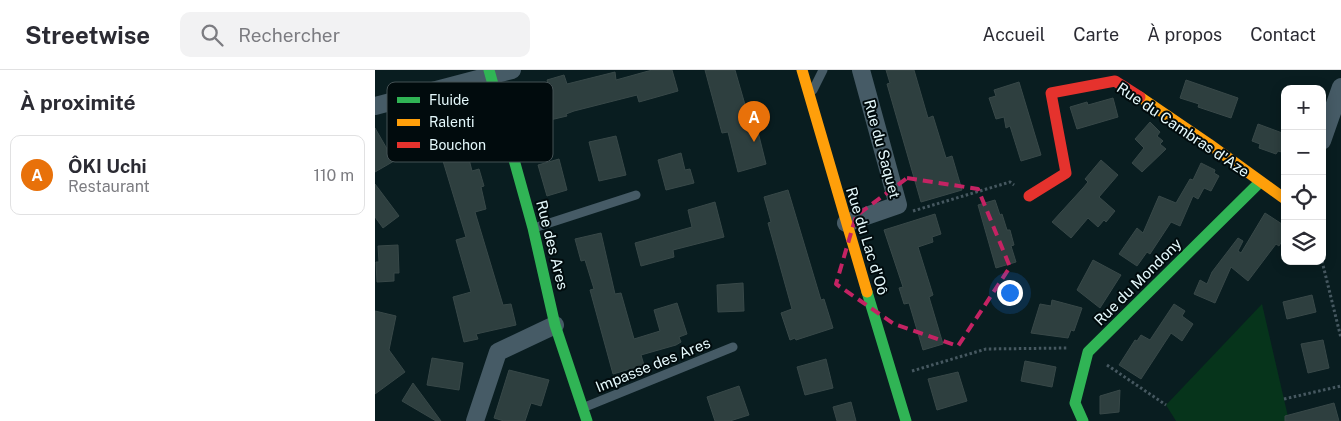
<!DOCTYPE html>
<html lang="fr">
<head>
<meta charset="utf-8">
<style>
	:root { --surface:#fff; --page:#f2f2f3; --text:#2b2b33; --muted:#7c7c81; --line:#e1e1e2; --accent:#5c656b }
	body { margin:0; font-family:"Public Sans",sans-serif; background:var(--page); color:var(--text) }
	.controls { position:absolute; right:15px; top:15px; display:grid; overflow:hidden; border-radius:10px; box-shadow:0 2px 12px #0003 }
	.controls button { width:45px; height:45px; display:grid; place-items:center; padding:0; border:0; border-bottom:1px solid var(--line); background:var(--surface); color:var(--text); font:25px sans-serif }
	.you { position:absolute; left:634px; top:222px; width:18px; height:18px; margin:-12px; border:4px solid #fff; border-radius:50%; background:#1a73e8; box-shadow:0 0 0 8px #1a73e833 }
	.badge { display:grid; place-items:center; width:32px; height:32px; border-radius:50%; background:var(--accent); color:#fff; font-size:16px; font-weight:700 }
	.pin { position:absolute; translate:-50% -41px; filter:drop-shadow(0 1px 2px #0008) }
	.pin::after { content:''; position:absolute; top:26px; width:18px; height:15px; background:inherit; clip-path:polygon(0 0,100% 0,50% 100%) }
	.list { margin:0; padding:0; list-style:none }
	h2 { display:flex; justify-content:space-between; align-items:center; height:65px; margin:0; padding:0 20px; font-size:21px }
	h2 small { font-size:16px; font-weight:400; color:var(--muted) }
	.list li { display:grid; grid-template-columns:32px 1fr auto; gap:15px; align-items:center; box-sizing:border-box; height:80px; margin:0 10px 10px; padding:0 10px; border:1px solid var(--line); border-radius:10px }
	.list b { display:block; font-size:19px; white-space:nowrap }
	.list p { margin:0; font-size:16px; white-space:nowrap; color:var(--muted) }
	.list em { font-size:16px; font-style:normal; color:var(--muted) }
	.icon { flex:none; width:28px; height:28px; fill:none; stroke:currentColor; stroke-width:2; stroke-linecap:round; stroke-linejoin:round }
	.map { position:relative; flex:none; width:966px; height:351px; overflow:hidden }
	header { display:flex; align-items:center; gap:30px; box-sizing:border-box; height:70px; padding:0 25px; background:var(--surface); border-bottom:1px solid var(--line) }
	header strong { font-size:24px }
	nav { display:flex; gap:28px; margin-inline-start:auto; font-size:18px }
	.search { width:350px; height:45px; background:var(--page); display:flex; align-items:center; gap:12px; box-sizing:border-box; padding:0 18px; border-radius:10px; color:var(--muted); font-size:19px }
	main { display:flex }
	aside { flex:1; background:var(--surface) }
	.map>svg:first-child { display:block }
	.green { fill:#06341b }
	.building { fill:#2e3f3f; stroke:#384848 }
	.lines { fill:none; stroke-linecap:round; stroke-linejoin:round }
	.path { stroke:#465860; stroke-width:3; stroke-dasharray:2.5 2.5; stroke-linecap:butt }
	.lane { stroke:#465b66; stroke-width:9 }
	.street { stroke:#465b66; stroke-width:18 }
	.fast { stroke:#30b455; stroke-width:11 }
	.slow { stroke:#ff9f0a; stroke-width:11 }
	.jam { stroke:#e5322d; stroke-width:11 }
	.marked { fill:none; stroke:#c42363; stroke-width:4; stroke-dasharray:10 6; stroke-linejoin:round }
	.labels { text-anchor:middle; stroke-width:4; stroke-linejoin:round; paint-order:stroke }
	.street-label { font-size:15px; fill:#e5f9fc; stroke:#010b0d }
	.key { fill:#010b0d; stroke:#455255; stroke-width:1 }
	.key-label { font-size:14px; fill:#e5f9fc }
</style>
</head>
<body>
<header>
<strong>Streetwise</strong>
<div class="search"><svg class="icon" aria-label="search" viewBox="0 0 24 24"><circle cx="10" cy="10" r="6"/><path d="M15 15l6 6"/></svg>Rechercher</div>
<nav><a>Accueil</a><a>Carte</a><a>À propos</a><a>Contact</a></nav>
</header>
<main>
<aside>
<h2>À proximité<small></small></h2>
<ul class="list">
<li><span class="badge" style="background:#e8710a">A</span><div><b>ÔKI Uchi</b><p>Restaurant</p></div><em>110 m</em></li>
</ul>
</aside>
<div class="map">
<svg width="966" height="351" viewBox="0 0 966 351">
	<rect width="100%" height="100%" fill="#091d20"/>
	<path class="green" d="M887 234 914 351H801L791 335Z"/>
	<path class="building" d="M277 0H297L303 21 264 32 262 25 199 41 191 44 192 46 154 55V53L144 56 140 40 150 37 148 31 176 24 172 10 189 5 192 14 240 2 241 10Z
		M330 0H360L375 52 380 50 391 94 363 102 353 62 347 63Z
		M511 0H539L553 48 558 46 571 88 577 86 587 120 546 132 512 14 515 13Z
		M811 10 863 28 856 48 823 37 824 34 805 28Z
		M644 12 666 85 646 91 635 56 631 58 629 47 621 49 614 28 621 26 619 20Z
		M738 28 743 47 702 59 695 37 712 32 713 35Z
		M87 46 91 61 87 62 97 101 104 99 109 116 106 117 111 139 100 142 128 235 136 234 141 255 101 264 103 269 89 272 78 227 96 222 81 170 91 167 68 91H66L57 54Z
		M775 52 785 62 782 66 788 71 785 74 791 79 767 102 757 93 769 78 760 69Z
		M883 54 910 64V83L903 81 901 84 884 78 885 74 877 71Z
		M0 58 19 91 0 102Z
		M241 66 251 105 224 111 214 72Z
		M306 83 310 100 315 99 319 113 291 120 283 90Z
		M184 89 192 120 172 126 163 95Z
		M726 90 743 105 724 127 740 141 731 152 729 150 723 157 713 148 696 168 677 152 708 118 713 112 710 109Z
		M826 93 840 100 839 103 844 106 836 121 829 118 823 129 818 126 805 156 796 152 775 184 772 182 762 196 744 184 762 158 768 163 784 126 801 133 815 109 818 110Z
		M0 114 24 146 8 158 0 147Z
		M413 120 446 230 449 229 458 258 421 270 420 268 415 270 406 243 417 239 393 153 396 152 389 127Z
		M620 130 625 145 627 144 632 160H635L639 175 636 176 641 192 621 198 603 135Z
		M340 132 349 167 298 180 299 187 266 196 260 173 317 157 313 140Z
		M890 143 910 156V166L904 176 901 174 873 211 856 197 840 233 819 224 825 210 832 214 837 202 863 168 868 171 863 181 866 183Z
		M560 144 566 164 557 167 558 172 543 177 558 225 554 227 568 274 548 280 534 233 529 234 524 218 528 217 509 160Z
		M226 163 240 224 246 223 259 269 285 261 279 240 302 233 312 264 304 267 306 272 301 275 266 285 269 295 238 304 215 220 219 219 210 190 206 191 200 169Z
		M23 175 24 203H19V211L2 212 1 192H4L3 176Z
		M718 190 746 205 725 238 702 220Z
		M368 213 369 241 343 242 342 215Z
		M937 225 941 242 912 249 908 232Z
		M677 230 707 238 699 261 696 260 693 268 656 263 665 234 676 236Z
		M799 234 810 241 807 246 818 254 807 271 796 263 766 309 744 295 760 270 762 271 766 265 775 270Z
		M0 241 21 246 14 280 30 302 0 324Z
		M948 270 954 298 933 303 926 274Z
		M57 288 88 293 84 320 52 315Z
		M451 289 458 318 430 325 422 297Z
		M650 291 681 297 677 317 646 311Z
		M134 300 174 310 166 336 156 333 150 351H129L119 348Z
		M583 302 592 331 562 340 553 309Z
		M38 313 66 351H61L27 331Z
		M364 316 374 345 355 351H340L332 327Z
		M745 320 744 342 725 344V326Z
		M476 332 481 351H462L458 337Z
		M959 333 964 351H910V346Z"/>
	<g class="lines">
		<path class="path" d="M538 141 635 112 639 115
			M947 191 966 268
			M732 295 791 335
			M537 301 611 279 693 278
			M909 329 966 316"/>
		<path class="lane" d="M438 20 448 0
			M159 158 261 125
			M210 337 358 277"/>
		<path class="street" d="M0 36 137 0
			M947 71 966 17
			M471 153 523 135 486 0
			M100 351 123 282 180 255"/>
		<path class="fast" d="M114 0 158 158 180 255 212 351
			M492 222 531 351
			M708 351 700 333 713 282 885 112"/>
		<path class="slow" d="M427 0 492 222
			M765 27 834 74 910 129"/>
		<path class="jam" d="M654 126 691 103 676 23 740 11 765 27"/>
	</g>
	<path class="marked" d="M532 108 603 119 635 197 583 276 519 254 461 214 481 146Z"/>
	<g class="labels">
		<g class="street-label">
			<text transform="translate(808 60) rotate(34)" y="5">Rue du Cambras d'Aze</text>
			<text transform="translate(507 79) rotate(75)" y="5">Rue du Saquet</text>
			<text transform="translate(492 171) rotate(73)" y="5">Rue du Lac d'Oô</text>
			<text transform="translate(177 175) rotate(76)" y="5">Rue des Ares</text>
			<text transform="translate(763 212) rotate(-45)" y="5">Rue du Mondony</text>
			<text transform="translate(278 295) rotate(-22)" y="5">Impasse des Ares</text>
		</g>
	</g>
	<rect x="12" y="12" width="166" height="80" rx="8" class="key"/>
	<rect x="22" y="27" width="23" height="6" fill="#30b455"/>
	<rect x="22" y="49" width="23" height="7" fill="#ff9f0a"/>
	<rect x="22" y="72" width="23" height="6" fill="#e5322d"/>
	<g class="key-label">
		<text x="54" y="35">Fluide</text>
		<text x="54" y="57">Ralenti</text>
		<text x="54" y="80">Bouchon</text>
	</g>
</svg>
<div class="controls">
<button>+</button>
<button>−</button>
<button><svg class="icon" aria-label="locate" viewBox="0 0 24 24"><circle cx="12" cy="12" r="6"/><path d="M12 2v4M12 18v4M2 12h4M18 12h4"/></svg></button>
<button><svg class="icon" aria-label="layers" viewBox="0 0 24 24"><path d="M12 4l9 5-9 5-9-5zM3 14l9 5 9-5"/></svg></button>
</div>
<div class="you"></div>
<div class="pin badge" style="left:379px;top:72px;background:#e8710a">A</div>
</div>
</main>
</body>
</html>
